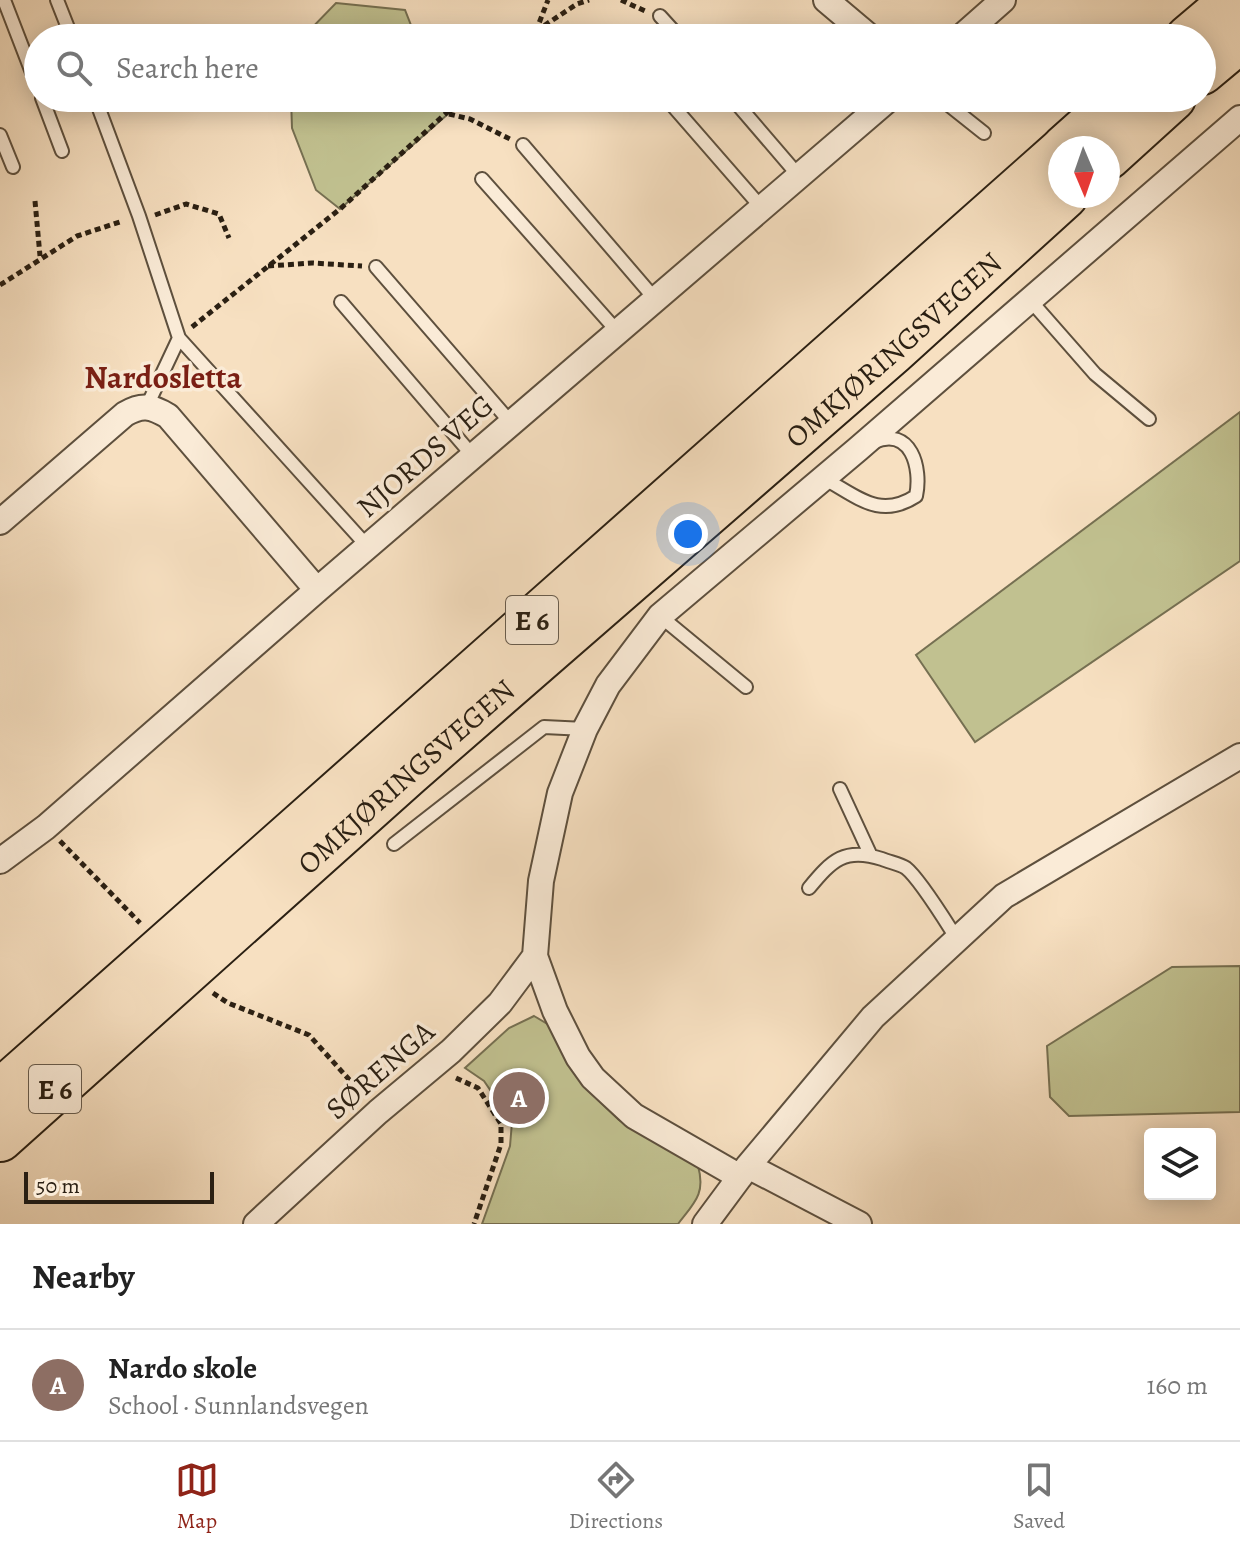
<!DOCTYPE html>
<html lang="en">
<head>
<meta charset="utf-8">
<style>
	:root { --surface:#fff; --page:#f2f2f2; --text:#222; --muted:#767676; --line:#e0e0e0; --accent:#8f2418 }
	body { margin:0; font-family:Alegreya,serif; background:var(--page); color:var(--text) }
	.controls { position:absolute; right:24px; bottom:24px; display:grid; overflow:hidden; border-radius:8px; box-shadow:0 4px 20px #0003 }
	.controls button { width:72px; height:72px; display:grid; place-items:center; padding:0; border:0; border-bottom:2px solid var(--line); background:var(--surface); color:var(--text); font:40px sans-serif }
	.compass { position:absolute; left:1048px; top:136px; width:72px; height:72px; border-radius:50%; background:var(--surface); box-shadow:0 4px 20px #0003; rotate:178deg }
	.scale { position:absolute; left:24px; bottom:20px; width:190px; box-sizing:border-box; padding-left:8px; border:4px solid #2b2013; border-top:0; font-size:22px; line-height:28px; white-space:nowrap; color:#2b2013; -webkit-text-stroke:6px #faebd7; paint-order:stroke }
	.you { position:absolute; left:688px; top:534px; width:28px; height:28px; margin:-20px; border:6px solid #fff; border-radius:50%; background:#1a73e8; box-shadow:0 0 0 12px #1a73e833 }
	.badge { display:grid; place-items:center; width:52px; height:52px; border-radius:50%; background:var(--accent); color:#fff; font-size:26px; font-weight:700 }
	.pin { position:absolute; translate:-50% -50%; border:4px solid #fff; box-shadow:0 2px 8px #0006 }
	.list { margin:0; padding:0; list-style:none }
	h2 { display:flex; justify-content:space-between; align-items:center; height:104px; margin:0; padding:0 32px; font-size:34px }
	h2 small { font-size:26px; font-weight:400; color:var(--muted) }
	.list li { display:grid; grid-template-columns:52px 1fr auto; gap:24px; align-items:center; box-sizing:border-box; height:112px; padding:0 32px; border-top:2px solid var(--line) }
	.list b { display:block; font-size:30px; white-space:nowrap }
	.list p { margin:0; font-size:26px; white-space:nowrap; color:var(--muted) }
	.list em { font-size:26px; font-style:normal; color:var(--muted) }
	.icon { flex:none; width:44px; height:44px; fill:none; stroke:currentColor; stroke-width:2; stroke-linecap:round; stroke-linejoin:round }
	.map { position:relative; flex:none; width:1240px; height:1224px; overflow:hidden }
	.search { position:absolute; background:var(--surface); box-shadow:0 4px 20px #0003; left:24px; right:24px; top:24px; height:88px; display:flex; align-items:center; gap:20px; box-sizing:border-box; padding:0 28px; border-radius:44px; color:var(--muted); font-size:30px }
	.sheet { height:216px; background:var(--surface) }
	nav { display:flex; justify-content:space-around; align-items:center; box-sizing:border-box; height:112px; border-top:2px solid var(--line); background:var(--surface); font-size:22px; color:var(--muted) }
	nav a { display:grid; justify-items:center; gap:4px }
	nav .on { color:var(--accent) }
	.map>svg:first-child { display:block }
	.green { fill:#c1c190; stroke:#767052; stroke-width:2 }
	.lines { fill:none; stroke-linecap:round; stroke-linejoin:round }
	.lane-casing { stroke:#5e503e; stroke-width:16 }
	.street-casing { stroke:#5e503e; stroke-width:28 }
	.highway-casing { stroke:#2b2013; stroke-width:48 }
	.path { stroke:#2b2013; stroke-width:5; stroke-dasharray:6 4; stroke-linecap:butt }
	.lane { stroke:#faebd7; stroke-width:12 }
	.street { stroke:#faebd7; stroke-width:24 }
	.highway { stroke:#f7e0c1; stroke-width:44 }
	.labels { text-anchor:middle; stroke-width:7; stroke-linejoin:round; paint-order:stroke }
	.shield { fill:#faebd7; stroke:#695d4e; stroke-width:2 }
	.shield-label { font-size:28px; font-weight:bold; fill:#2b2013 }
	.street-label { font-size:30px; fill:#2b2013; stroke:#faebd7 }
	.neighbourhood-label { font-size:32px; font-weight:bold; fill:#7a1f14; stroke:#faebd7 }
</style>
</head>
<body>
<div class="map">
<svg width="1240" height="1224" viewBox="0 0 1240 1224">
	<rect width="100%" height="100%" fill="#f7e0c1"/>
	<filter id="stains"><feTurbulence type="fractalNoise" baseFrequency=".0025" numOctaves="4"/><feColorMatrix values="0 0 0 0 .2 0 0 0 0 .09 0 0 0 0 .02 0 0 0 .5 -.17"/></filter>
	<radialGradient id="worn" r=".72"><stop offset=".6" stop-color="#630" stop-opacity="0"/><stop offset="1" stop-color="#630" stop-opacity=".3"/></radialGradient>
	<path class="green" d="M336 3 405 10 416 38H302Z
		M291 98H441L448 114 340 209 316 190 292 128Z
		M1240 412V561L975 742 916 655Z
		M1240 966V1112L1069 1116 1050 1097 1047 1046 1172 967Z
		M534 1016 549 1025 568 1063 586 1088 619 1120 698 1166C706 1194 694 1203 678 1224H482L510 1146 512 1122 484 1081 465 1068 509 1028Z"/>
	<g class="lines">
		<defs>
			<path id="lane" d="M4 0 38 88
				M57 0 72 38
				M660 16 680 38
				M42 98 62 151
				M95 98 139 216 179 338 368 547
				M666 98 761 207
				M732 98 798 175
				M940 98 984 133
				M0 135 13 167
				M523 145 655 299
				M482 179 617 331
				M376 267 512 424
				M1030 300 1095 374 1149 419
				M341 302 473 456
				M147 406 179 338
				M823 478C857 496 879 520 916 496 922 468 911 426 874 442
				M660 616 746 687
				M840 789 871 856
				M394 844 544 727 585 729
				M809 888C832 860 845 847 882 859 889 862 900 864 906 868 920 879 946 922 957 939"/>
			<path id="street" d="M826 0 871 38
				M960 38 1003 0
				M0 522 125 414C142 404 151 406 168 416L317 590
				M0 861 46 827 317 590 890 98
				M748 1166 859 1224
				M740 1177 634 1116 593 1078 578 1057 555 1011 535 956 541 881 560 793 585 729 608 685 660 616 858 449 1240 118
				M256 1224 378 1112 451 1051 500 1003 535 956
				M705 1224 748 1166 873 1017 1004 896 1240 756"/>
			<g id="highway">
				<path d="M1188 38 1233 0"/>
				<path d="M1202 72 1240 40"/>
				<path d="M1064 148 1120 98"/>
				<path d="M1108 157 1173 98"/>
				<path d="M0 1092 1060 152"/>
				<path id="s1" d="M0 1139 409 773 893 352 1065 196"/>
			</g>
		</defs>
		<use href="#lane" class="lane-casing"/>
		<use href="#street" class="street-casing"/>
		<use href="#highway" class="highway-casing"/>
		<path class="path" d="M621 0 645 11
			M536 31 577 4 589 0
			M528 38 536 31 548 0
			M449 114 470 119 510 139
			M35 201 40 256
			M155 215 186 204 219 214 229 238
			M268 266 312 263 362 266
			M0 285 77 236 123 221
			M192 327 340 209 463 98
			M60 841 140 923
			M213 993 228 1003 309 1035 363 1095
			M456 1078 478 1088 501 1124V1144L474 1224"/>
		<use href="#lane" class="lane"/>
		<use href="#street" class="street"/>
		<use href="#highway" class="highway"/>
	</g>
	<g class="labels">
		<g class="shield">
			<rect x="506" y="596" width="52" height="48" rx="6"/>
			<rect x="29" y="1065" width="52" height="48" rx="6"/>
		</g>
		<g class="shield-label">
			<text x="532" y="630">E 6</text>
			<text x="55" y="1099">E 6</text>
		</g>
		<g class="street-label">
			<text dy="10" stroke="none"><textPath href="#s1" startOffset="1192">OMKJØRINGSVEGEN</textPath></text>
			<text transform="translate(425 456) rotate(-41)" y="10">NJORDS VEG</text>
			<text dy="10" stroke="none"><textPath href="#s1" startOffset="544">OMKJØRINGSVEGEN</textPath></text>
			<text transform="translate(380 1070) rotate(-41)" y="10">SØRENGA</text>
		</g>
		<g class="neighbourhood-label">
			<text x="163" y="388">Nardosletta</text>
		</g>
	</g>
	<rect width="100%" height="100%" filter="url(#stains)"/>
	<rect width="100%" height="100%" fill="url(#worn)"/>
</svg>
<div class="controls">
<button><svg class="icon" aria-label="layers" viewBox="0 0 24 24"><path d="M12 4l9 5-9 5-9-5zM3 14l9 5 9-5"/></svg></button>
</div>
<svg class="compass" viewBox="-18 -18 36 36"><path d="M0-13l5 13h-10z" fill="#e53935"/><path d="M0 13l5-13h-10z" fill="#767676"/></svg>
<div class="scale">50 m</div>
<div class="you"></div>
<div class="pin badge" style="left:519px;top:1098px;background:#8d6e63">A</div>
<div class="search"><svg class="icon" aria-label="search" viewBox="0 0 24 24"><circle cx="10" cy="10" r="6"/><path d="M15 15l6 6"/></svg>Search here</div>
</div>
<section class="sheet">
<h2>Nearby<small></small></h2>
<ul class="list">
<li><span class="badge" style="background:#8d6e63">A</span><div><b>Nardo skole</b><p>School · Sunnlandsvegen</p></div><em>160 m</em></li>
</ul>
</section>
<nav>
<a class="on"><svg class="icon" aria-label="map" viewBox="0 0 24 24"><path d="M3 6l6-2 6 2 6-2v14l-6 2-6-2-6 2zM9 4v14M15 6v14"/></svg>Map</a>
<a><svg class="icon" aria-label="directions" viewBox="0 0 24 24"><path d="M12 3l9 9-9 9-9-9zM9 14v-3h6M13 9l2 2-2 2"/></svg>Directions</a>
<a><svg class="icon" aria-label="saved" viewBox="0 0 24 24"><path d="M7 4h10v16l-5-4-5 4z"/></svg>Saved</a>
</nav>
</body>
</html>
